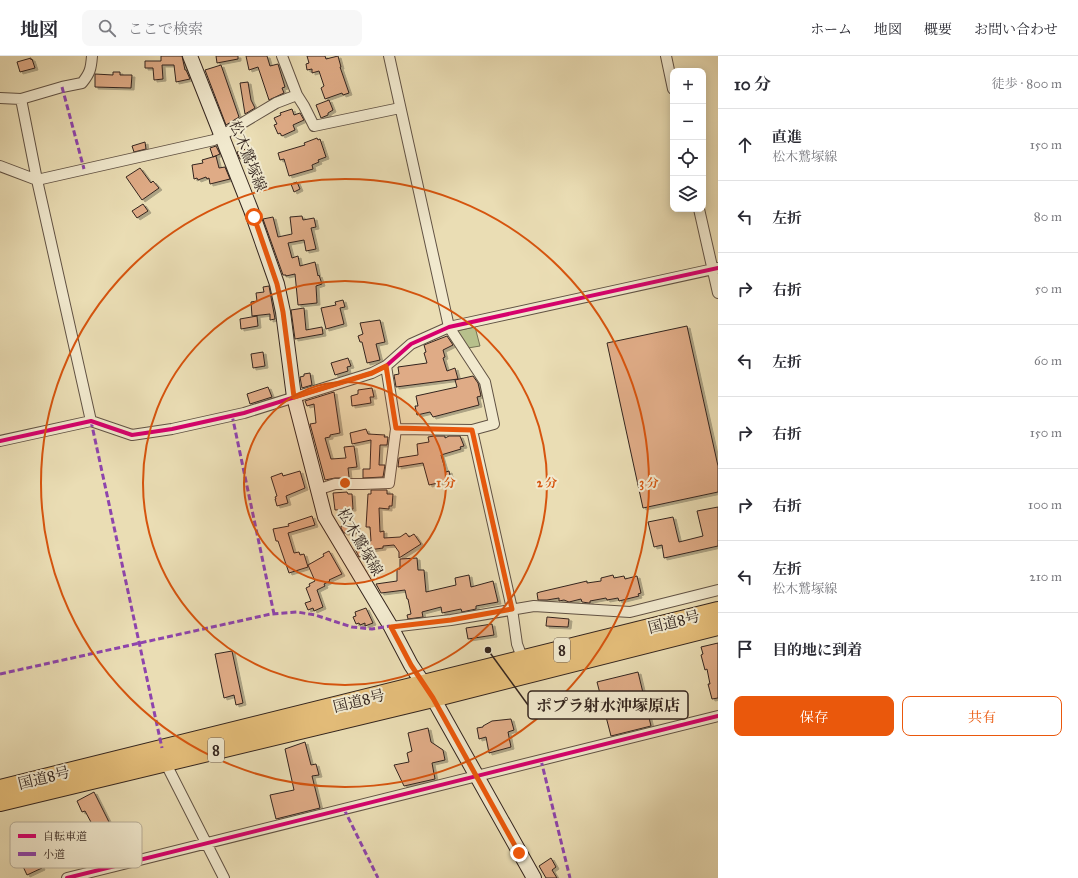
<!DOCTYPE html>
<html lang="ja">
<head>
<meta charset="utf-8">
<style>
	:root { --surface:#fff; --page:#f7f7f7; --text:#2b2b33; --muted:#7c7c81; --line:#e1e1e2; --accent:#ea580c }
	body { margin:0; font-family:"IM FELL Great Primer","Noto Serif JP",serif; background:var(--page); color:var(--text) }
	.controls { position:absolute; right:12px; top:12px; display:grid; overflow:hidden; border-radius:8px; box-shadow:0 2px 10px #0003 }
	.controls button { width:36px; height:36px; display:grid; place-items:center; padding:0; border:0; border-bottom:1px solid var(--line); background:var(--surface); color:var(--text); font:20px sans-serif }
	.stop { position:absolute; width:12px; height:12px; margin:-9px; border:3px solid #ea580c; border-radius:50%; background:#fff }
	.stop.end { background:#ea580c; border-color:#fff; box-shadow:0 1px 4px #0008 }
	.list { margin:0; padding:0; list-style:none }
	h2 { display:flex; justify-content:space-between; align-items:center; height:52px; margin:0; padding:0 16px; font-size:17px }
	h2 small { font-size:13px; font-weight:400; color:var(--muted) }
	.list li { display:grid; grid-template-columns:26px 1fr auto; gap:12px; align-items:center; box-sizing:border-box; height:72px; padding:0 16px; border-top:1px solid var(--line) }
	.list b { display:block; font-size:15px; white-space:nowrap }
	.list p { margin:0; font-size:13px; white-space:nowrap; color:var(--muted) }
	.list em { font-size:13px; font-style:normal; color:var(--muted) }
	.actions { display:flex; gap:8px; padding:12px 16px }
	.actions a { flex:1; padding:9px 0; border:1px solid var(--accent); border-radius:8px; text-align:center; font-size:14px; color:var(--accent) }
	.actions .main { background:var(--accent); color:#fff }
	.icon { flex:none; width:22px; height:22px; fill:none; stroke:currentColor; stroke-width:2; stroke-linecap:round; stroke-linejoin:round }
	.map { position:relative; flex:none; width:718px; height:822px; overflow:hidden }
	header { display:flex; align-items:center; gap:24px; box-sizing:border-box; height:56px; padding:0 20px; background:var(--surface); border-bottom:1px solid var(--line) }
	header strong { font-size:19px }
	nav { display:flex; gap:22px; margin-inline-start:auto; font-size:14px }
	.search { width:280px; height:36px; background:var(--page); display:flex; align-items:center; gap:10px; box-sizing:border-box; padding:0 14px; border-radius:8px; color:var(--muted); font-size:15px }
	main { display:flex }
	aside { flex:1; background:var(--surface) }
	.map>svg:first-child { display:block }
	.green { fill:#b7c08c; stroke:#757255 }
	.building { fill:#dfab86; stroke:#33241e; filter:url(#shadow) }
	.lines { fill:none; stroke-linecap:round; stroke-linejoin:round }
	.street-casing { stroke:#615244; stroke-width:12 }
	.secondary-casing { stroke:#33241e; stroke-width:16 }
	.highway-casing { stroke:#33241e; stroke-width:20 }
	.street { stroke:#f1e9ce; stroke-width:10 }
	.secondary { stroke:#f1e9ce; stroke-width:14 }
	.highway { stroke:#e5be7a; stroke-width:18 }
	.quiet { stroke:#8e44ad; stroke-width:3; stroke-dasharray:6 3; stroke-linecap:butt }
	.cycleway-casing { stroke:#f1e9ce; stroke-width:6 }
	.cycleway { stroke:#d6006c; stroke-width:4 }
	.route { stroke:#ea580c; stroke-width:5 }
	.ring { fill:none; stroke:#d6540e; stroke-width:2 }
	.labels { text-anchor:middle; stroke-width:4; stroke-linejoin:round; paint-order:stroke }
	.shield { fill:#f1e9ce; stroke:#6c5f53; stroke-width:1 }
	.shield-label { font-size:14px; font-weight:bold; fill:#33241e }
	.street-label { font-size:15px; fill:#33241e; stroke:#f1e9ce }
	.key { fill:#f1e9ce; stroke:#b8ae99; stroke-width:1 }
	.key-label { font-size:11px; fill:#33241e }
	.centre { fill:#d6540e; stroke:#f1e9ce; stroke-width:2 }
	.ring-label { font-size:12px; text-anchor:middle; font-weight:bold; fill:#d6540e; stroke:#f1e9ce; stroke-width:4; stroke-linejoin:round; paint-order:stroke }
	.leader { fill:none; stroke:#33241e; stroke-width:1.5 }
	.callout-dot { fill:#33241e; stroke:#f1e9ce; stroke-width:1.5 }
	.callout { fill:#f1e9ce; stroke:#33241e; stroke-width:1.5 }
	.callout-label { font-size:16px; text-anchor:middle; font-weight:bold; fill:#33241e }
</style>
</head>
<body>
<header>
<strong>地図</strong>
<div class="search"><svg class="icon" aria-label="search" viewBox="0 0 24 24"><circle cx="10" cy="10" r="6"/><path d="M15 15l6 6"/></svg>ここで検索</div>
<nav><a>ホーム</a><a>地図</a><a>概要</a><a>お問い合わせ</a></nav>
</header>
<main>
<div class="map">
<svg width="718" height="822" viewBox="0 0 718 822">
	<defs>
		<filter id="shadow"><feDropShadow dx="3" dy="2" stdDeviation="0" flood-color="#0004"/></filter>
	</defs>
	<rect width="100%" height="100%" fill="#eaddb4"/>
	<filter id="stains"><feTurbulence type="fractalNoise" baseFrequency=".005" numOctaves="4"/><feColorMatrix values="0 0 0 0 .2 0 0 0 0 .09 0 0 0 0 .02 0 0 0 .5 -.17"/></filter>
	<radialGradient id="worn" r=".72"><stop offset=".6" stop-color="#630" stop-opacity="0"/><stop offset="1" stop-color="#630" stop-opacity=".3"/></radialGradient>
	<path class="green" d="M475 271 480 290 468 292 457 275Z"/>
	<path class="building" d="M161 0H182L185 14H186L190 23 176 26 174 9H162L163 23 154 24 153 12H145V5H161Z
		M216 0H238V3L217 7Z
		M246 0H267L270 10 278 8 285 31 282 32 284 37 269 44 258 11 249 14Z
		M307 0H325L326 3 338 0 341 11H340L349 37 343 39 342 37 325 43 321 32 324 30 319 15 312 17V13L307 14 306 8 309 7Z
		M31 2V4L32 3 35 12 20 16 17 6Z
		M221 9 239 61 226 69 205 14Z
		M113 16H120V19H132L131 32 95 31V18L113 19Z
		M248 26 251 44 255 52 245 58 240 27Z
		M329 44 333 54 328 57V59L321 62 316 49Z
		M292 53 294 59 300 57 304 64 293 69 295 74 282 80 280 77 278 78 274 69 277 68 274 62 281 59 280 57Z
		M317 82 318 84 320 83 326 101 318 104 319 106 312 109 313 113 289 120 284 103 280 104 278 97 305 89 304 87Z
		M145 86 146 93 134 96 132 90Z
		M216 90 220 98 213 101 210 92Z
		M246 93 248 100 240 103 237 96Z
		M216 100 219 112 225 111 230 123 210 128 209 122 207 123 206 121 198 124 197 122 194 123 192 109 203 107 202 104Z
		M140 112 151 127 153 125 159 132 142 144 126 121Z
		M297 126 300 133 294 136 291 128Z
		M143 148 148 155 137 162 132 155Z
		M302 160 303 164 314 162 316 171 311 172 316 193 306 195 304 184 288 187 292 202 298 200 300 210 315 206 318 220 319 219 322 228 316 230 317 247 298 249 295 218 286 220V219H283L263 163 273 161 278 181 292 178 290 161Z
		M269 230 275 263 270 264V258L252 260 251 246 257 245 256 237 264 236 263 231Z
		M343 244 345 251 340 252 344 268 326 273 321 252 336 249 335 246Z
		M304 252 306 274 322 271 323 278 295 283 291 254Z
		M257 260 258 270 241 273 240 263Z
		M380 264 385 286 376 288 380 304 367 307 362 286H360L358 280 363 278 360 267Z
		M687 270 718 410V436L643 452 607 287Z
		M447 280 453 289 443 294 445 301 443 302 447 315 455 312 458 323 396 331 394 319 399 318 398 311 427 307 424 297 426 296 424 289Z
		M263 296 265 310 253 312 251 298Z
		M348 302 351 310 347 311 348 315 335 319 331 307Z
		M310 317 312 329 302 332 300 321 304 320V318Z
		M473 320 478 327 481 340 477 341 479 349 433 361 430 356 417 359 415 350H418L416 340 457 331 455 324Z
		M268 331 272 341 250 348 247 338Z
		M372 332 374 341H370L371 347 352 350 351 340 358 338V334Z
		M334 336 340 377 330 379V381L325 382 331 403 346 402 344 391 354 390 357 411 348 412 349 421 348 422H335L325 424 310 368 316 367 314 348 307 350 305 345Z
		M366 373 368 378 385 379 384 381H388L387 389H380L379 409H385L383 421 363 422V413H370L371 384 352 388 350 377Z
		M434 380H445V382L449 380H460L464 390 460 391 461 393 441 399 446 416 449 415 451 424 429 429 423 407 398 411 399 402 418 399 417 388 429 386 428 381Z
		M300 415 305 432 286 440 288 447 277 450 275 443H276L275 441 277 440 271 421 282 417 283 420Z
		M371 434H387V438H393L392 450H389V453L379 452 380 476 384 475V482L400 481 406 477 409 481 414 478 421 488 399 502V496L394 489 383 490V492L369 494V485H371L370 471H366L368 438H371Z
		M347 436 348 438H352L353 453 335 454 333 437Z
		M718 451V490L664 502 662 489 654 491 648 466 673 461 679 486 703 480 697 455Z
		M312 460 315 469 288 477 294 497 299 496 300 499 304 498 308 511 289 517 278 485H276L273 473 289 470 288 468Z
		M355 468 357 470V477H344L341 472V470Z
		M365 490 368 498 359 501 355 493Z
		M329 495 342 518 329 524 330 525 324 528 325 530 317 534 323 551 314 555 313 552 308 554 305 547 311 545 306 532 310 530 309 528 315 525 308 509 324 500 323 498Z
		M417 502 418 514H424L426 536 456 529 455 522 469 519 471 531 493 525 498 546 476 550V553L462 556 461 553 442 557 441 551 422 556 423 561 408 563 407 559 411 558 408 543H407L405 534 381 537 376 528 397 525V513H400V503Z
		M613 519 614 522 624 520 625 523 637 520 641 537 638 538 639 540 619 545 618 542 607 544 606 542 590 545V547H589L582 546 581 543 569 546 564 544 559 545V542L547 544H538L537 537 540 536 587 525V527L601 525V522Z
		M366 552 373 567 365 570V567L360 569 359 567 356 568 353 561 356 560 355 556Z
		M547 561 569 563 568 571 546 570Z
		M492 568 494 579 468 583 466 572Z
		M718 587V642L712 643 708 628H710L707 613 705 614 701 599 703 598 701 591Z
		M232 595 243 647 236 649 234 639 224 642 215 598Z
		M638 616 651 670 611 680 597 626Z
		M511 663 514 674 508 676 511 691 489 697 486 681 479 683 477 672 483 671V670L492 665Z
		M428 672 431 686 443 694 445 704 432 707 435 723 404 730 394 709 409 706 407 697 412 695 408 677Z
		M305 686 311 709 316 708 319 719 312 720 320 752 276 763 270 739 294 734 285 693Z
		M94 736 120 788 105 796 95 775 93 776 90 769 92 768 85 755 82 756 77 745Z
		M26 778 42 812 27 819 19 802 15 803 12 796 23 792 18 783Z
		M551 802 556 811 552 814 557 822H546L539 810Z"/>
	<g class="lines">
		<defs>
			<path id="street" d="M389 0 449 271 485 326 494 368 472 374 396 373
				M666 0 673 33
				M297 39 304 50 314 70 400 52
				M0 42 21 43 62 31 82 27C90 17 91 13 92 0
				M21 43 37 124 91 365
				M0 110 37 124 214 84 276 47 297 39 282 0
				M699 153 718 237
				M472 374 512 553 517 588 523 604
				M0 385 91 365 132 379 172 373 244 357 372 317 386 310 411 288 449 271 718 212
				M317 434 335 428H363L389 427 396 373 386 310
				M391 571 451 564 534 550 630 556 718 534
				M165 706 224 822
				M67 822 718 660"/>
			<path id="secondary" d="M190 0 251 154 277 228 283 256 294 341 325 461 391 571 411 609 433 642 534 822"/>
			<path id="highway" d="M0 733 718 555
				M0 746 433 642 718 570"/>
		</defs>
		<use href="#street" class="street-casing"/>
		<use href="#secondary" class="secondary-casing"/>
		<use href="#highway" class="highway-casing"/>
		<use href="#street" class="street"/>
		<use href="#secondary" class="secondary"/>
		<use href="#highway" class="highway"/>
		<path class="quiet" d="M62 31 84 113
			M232 359 274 558
			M91 365 162 692
			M0 618 271 558 297 556 315 559 352 571 372 573 390 570
			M541 704 570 822
			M344 753 378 822"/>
		<defs>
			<path id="cycleway" d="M0 385 91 365 132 379 172 373 244 357 372 317 386 310 411 288 449 271 718 212
				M67 822 718 660"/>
		</defs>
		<use href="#cycleway" class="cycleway-casing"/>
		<use href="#cycleway" class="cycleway"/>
	</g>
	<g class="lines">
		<path class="route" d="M254 161 277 228 283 256 294 341 372 317 386 310 396 372 472 374 512 553 451 564 391 571 411 609 433 642 519 797"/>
	</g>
	<circle cx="345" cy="427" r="101" fill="#d6540e" fill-opacity=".12"/>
	<g class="ring">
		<circle cx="345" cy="427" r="101"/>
		<circle cx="345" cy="427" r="202"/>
		<circle cx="345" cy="427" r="304"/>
	</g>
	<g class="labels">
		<g class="shield">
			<rect x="554" y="582" width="16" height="24" rx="3"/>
			<rect x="208" y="682" width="16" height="24" rx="3"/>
		</g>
		<g class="shield-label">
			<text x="562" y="599">8</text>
			<text x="216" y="699">8</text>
		</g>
		<g class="street-label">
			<text transform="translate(248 100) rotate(68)" y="5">松木鷲塚線</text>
			<text transform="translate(360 486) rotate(60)" y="5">松木鷲塚線</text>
			<text transform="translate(674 566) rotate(-14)" y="5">国道8号</text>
			<text transform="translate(359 645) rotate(-14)" y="5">国道8号</text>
			<text transform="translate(44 722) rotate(-14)" y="5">国道8号</text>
		</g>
	</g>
	<rect x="10" y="766" width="132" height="46" rx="6" class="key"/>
	<rect x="18" y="778" width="18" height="4" fill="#d6006c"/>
	<rect x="18" y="796" width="18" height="4" fill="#8e44ad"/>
	<g class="key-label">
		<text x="43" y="784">自転車道</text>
		<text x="43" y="802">小道</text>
	</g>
	<circle cx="345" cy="427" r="6" class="centre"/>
	<g class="ring-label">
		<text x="446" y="431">1 分</text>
		<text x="547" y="431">2 分</text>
		<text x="649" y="431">3 分</text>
	</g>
	<path class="leader" d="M488 594L528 649"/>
	<circle class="callout-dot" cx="488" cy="594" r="4"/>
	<rect class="callout" x="528" y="635" width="160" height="28" rx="4"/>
	<g class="callout-label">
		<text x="608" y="655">ポプラ射水沖塚原店</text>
	</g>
	<rect width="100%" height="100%" filter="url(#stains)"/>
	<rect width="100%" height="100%" fill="url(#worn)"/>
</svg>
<div class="controls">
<button>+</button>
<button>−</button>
<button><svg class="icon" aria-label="locate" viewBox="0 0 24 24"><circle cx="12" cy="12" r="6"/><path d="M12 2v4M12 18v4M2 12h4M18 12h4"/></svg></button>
<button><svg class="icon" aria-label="layers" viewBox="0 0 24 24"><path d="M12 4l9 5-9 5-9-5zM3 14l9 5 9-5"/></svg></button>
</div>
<div class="stop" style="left:254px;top:161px"></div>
<div class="stop end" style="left:519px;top:797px"></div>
</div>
<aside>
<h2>10 分<small>徒歩 · 800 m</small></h2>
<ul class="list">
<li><svg class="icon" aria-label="ahead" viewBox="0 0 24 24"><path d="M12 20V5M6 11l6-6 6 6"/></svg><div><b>直進</b><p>松木鷲塚線</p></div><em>150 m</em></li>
<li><svg class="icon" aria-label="left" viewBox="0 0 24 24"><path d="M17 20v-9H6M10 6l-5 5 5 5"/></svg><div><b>左折</b></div><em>80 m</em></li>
<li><svg class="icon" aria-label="right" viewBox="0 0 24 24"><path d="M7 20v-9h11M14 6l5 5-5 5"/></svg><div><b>右折</b></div><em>50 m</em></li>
<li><svg class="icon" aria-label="left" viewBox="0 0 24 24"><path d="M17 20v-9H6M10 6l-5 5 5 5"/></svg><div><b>左折</b></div><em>60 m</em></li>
<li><svg class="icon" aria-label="right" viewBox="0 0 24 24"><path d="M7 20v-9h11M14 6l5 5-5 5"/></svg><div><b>右折</b></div><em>150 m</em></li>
<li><svg class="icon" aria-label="right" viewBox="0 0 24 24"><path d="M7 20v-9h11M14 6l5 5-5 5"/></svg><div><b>右折</b></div><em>100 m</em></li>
<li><svg class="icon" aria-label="left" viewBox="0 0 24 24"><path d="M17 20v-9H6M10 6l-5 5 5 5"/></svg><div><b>左折</b><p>松木鷲塚線</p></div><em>210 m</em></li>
<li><svg class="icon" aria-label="arrive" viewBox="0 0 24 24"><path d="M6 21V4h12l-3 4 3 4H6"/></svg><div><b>目的地に到着</b></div></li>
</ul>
<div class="actions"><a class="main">保存</a><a>共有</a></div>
</aside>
</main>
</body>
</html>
